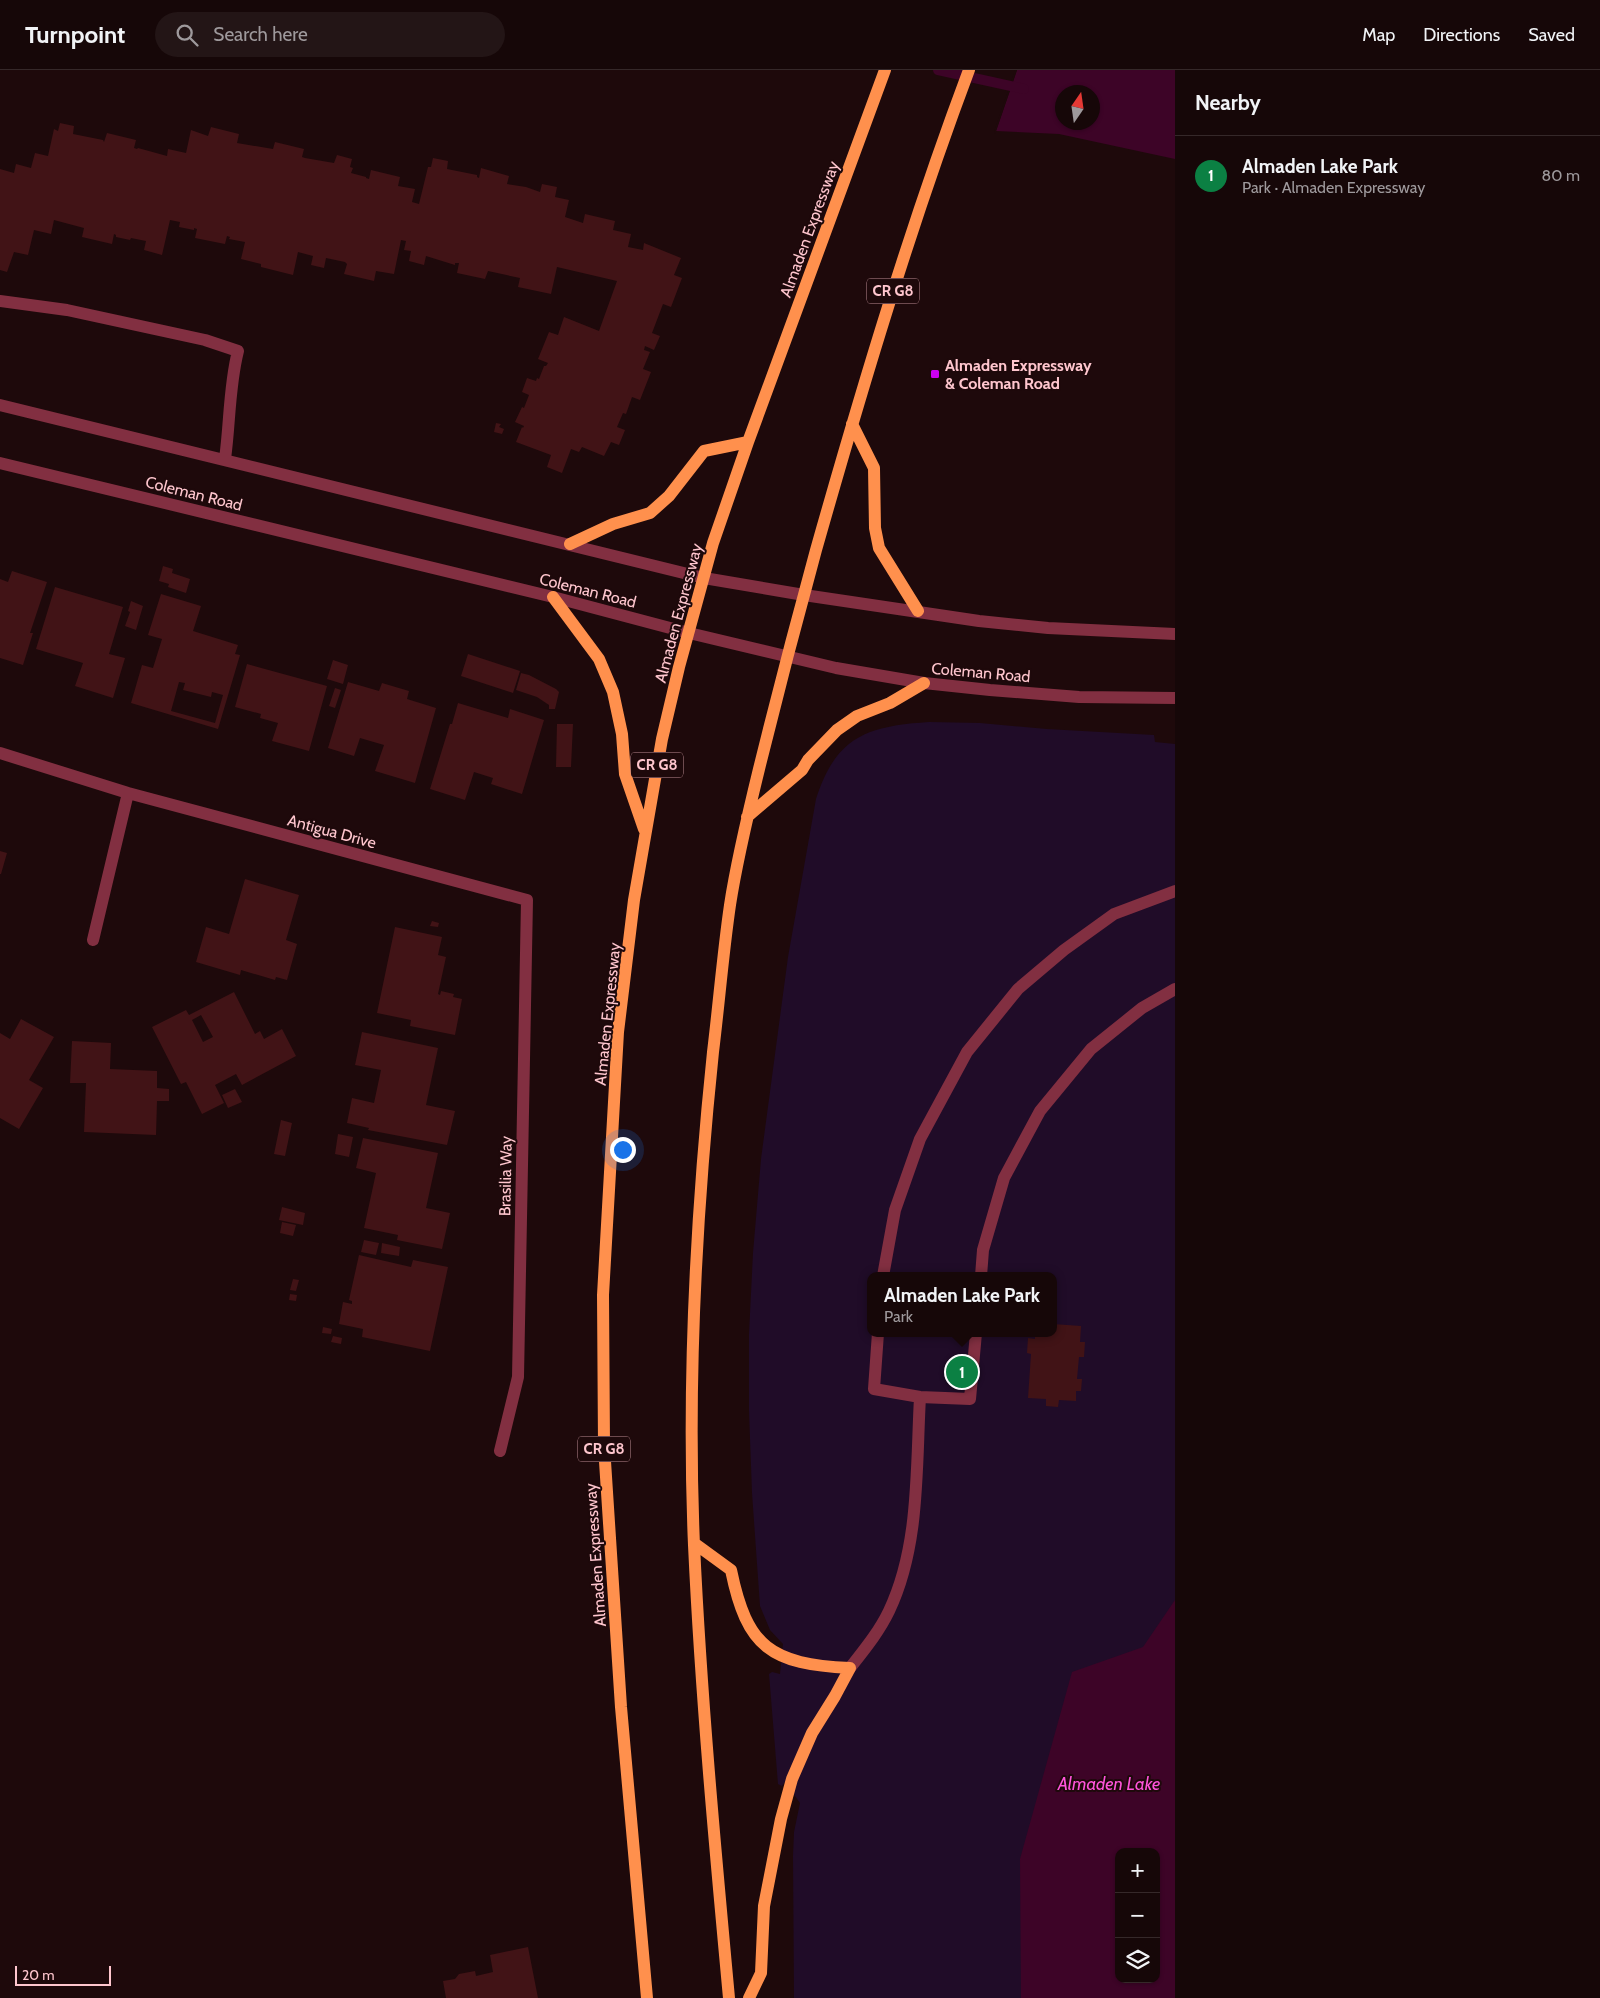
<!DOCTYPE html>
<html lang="en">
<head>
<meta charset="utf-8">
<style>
	:root { --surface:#160708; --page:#231516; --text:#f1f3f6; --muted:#9e999c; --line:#352829; --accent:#0b8043 }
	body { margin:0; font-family:Cabin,sans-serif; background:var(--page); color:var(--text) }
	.controls { position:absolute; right:15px; bottom:15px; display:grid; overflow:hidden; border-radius:10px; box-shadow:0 1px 4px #0004 }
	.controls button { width:45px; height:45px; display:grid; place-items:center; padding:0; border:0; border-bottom:1px solid var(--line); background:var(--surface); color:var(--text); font:25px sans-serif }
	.compass { position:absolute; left:1055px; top:15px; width:45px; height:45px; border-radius:50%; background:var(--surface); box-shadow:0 1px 4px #0004; rotate:13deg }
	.scale { position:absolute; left:15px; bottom:12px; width:96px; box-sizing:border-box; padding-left:5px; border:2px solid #ffc6ce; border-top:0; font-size:14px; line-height:18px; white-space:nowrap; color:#ffc6ce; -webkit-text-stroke:4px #1e090b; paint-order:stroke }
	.you { position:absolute; left:622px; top:1079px; width:18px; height:18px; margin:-12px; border:4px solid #fff; border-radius:50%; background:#1a73e8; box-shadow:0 0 0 8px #1a73e833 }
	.badge { display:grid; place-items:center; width:32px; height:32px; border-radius:50%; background:var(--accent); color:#fff; font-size:16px; font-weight:700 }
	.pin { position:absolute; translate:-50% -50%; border:2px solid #fff; box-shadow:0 1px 5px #0006 }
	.popup { position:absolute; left:867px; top:1202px; width:190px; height:65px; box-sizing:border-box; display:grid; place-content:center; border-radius:10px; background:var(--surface); filter:drop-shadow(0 1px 4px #0005); font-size:16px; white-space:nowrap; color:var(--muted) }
	.popup b { font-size:19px; color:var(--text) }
	.popup::after { content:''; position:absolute; left:50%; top:100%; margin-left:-10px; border:10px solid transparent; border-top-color:var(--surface) }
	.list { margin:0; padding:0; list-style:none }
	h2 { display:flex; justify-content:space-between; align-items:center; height:65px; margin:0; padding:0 20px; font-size:21px }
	h2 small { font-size:16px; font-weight:400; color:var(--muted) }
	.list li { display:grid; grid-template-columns:32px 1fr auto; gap:15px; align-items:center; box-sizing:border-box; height:80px; padding:0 20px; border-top:1px solid var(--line) }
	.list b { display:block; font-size:19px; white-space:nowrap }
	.list p { margin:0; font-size:16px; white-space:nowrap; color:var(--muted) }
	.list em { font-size:16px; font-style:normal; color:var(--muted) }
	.icon { flex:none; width:28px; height:28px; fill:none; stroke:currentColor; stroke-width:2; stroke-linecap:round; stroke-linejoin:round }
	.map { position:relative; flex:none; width:1175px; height:1928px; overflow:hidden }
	header { display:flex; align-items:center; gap:30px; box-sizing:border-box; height:70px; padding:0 25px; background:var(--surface); border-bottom:1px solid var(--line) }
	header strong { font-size:24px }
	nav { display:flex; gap:28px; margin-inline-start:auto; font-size:18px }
	.search { width:350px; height:45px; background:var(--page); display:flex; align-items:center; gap:12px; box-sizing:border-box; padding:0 18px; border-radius:28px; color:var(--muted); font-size:19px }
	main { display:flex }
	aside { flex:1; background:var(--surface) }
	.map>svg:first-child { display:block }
	.green { fill:#200c28; fill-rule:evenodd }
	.water { fill:#3d0427; fill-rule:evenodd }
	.pier { fill:#1e090b }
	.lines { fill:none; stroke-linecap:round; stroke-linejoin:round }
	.stream { stroke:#3d0427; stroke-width:10 }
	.building { fill:#411316; fill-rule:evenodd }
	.minor { stroke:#822f41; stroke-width:12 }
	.major { stroke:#ff904d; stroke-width:12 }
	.poi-dot { fill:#cd00f1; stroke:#1e090b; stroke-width:2 }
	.labels { text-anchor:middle; stroke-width:4; stroke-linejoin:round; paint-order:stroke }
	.shield { fill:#1e090b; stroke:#bc8d94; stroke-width:1 }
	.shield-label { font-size:15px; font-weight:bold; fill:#ffc6ce }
	.street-label { font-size:16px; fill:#ffc6ce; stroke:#1e090b }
	.poi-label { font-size:16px; font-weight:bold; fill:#ffc6ce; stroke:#1e090b; text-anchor:start }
	.water-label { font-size:18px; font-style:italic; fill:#ff54db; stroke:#1e090b }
</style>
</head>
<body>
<header>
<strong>Turnpoint</strong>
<div class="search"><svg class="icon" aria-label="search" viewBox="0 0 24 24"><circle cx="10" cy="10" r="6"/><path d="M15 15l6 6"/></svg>Search here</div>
<nav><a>Map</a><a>Directions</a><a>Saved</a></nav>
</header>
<main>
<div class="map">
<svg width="1175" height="1928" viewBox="0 0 1175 1928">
	<rect width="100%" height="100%" fill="#1e090b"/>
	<path class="green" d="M929 652 980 653 1047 659 1154 665 1155 672 1175 674V1928H794L793 1786 794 1762 800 1733 785 1712 782 1716 778 1714 769 1604 772 1602 780 1604 783 1574 770 1560 760 1536 752 1423 749 1341V1264L753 1183 761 1089 788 887 816 729C836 666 868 656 929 652ZM871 1206H1053V1263H871ZM1119 1782H1156V1909H1119Z"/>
	<path class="water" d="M1017 0H1175V89L1059 64 996 61ZM1062 22H1092V52H1062Z
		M1175 1530V1928H1021L1020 1789 1072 1602 1143 1577ZM1119 1782H1156V1909H1119Z"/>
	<path class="pier" d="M1015 0H1017L995 64 994 61Z"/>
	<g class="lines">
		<path class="stream" d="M938 0 1024 19"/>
	</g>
	<path class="building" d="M60 53 74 56 73 64 103 70 104 72 107 63 136 70 134 78 137 79 138 78 167 86 168 79 186 83 191 60 208 66 211 57 239 64 237 73 273 79 275 72 304 79 302 87 305 88 334 93 337 85 352 89 350 97 353 98 351 103 366 107V108L369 109 371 100 400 107 398 116 415 119 412 132 419 134 428 97H431L433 88 448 91 447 99 477 105V107L479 108 481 98 509 106 507 114 526 117 540 122 542 114 557 117 555 127 569 130 565 147 583 153 585 144 615 151 613 160 631 164 628 177 643 180 644 173 681 188 674 205 682 208 671 237 663 234 652 263 660 266 654 280 645 276 644 280 650 282 643 299 651 302 640 330 632 327 626 344 623 343 617 357 625 360 619 375 611 372 604 386 582 377 579 382 571 379 562 403 547 397 551 385 516 372 522 357 523 358 524 356 515 352 522 337 524 338 529 325 522 322 527 308 536 311 537 308 539 309 544 296H546L548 293 538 289 549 262 558 265 564 247 599 261 617 211 557 197 551 224 518 217 520 208 488 201 485 209 457 203 459 193H455V195L426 186 424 195 409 191 411 181 404 180 406 171 401 170 394 204 376 201 374 211 344 204 347 194 345 192 326 188 324 198 311 195 313 186 298 182 293 205 261 197V194L241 189 245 172 229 169 230 167 227 166 225 174 195 168 197 159 194 158V160L179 157 180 152 170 150 162 185 144 180 146 171 131 168 130 170 116 167V165L114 164 112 174 82 167 84 158 54 150 51 164 34 160 28 185 14 182 7 202 0 200V99L14 103 16 94 31 98 35 83 48 86 54 59 58 61Z
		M496 353 501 354 499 357 504 359 502 364 494 362Z
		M163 496 173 499 172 503 190 509 186 523 168 517 169 514 159 511Z
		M12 501 47 512 30 563H33L23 595 0 588V509L8 512Z
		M55 517 123 537 109 584 125 588 113 628 75 616 83 593 36 579Z
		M161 524 201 536 193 561 238 575 235 584 240 585 218 659 131 633 142 595 153 598 162 569 148 565ZM179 612 185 613 183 620 211 627 212 622 223 625 215 653 171 641Z
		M131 531 143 536 136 560 125 556 130 542 128 541Z
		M468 584 520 601 513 623 461 606Z
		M333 590 348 595 343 614 327 609Z
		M247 594 327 616 309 681 272 671 278 653 260 648 261 644 235 637Z
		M521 603 529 605 556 619 559 622 555 639H549V635L537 627 516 620Z
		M348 612 379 621 382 613 409 621 407 629 436 638 415 713 375 701 384 675 360 668 354 686 328 678Z
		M335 618 341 620 335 638 329 636Z
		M458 633 508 648 510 639 544 650 522 724 491 714 493 708 474 702 465 730 430 719 450 654H452Z
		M557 654H573L571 697H556Z
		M0 781 7 783 1 804H0Z
		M245 809 299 825 286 870 297 874 287 910 276 907 275 910 241 900 240 905 196 892 206 857 229 864Z
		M432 851 439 853 438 857 430 856Z
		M395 857 442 867 438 885 446 887 438 924 440 925 441 921 454 924 453 927 462 929 455 965 410 956 411 950 377 943Z
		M234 922 255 964 260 961 264 969 282 959 296 986 242 1015 236 1004 215 1015 224 1033 202 1044 186 1012 181 1014 152 957 186 940 189 945ZM201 945 213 967 203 972 192 950Z
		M21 949 54 967 29 1010 43 1018 19 1059 0 1048V963L10 969Z
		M362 962 438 978 426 1035 455 1041 447 1075 368 1060 369 1058 347 1053 352 1028 374 1033 381 1000 355 995Z
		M72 971 111 973 110 999 157 1001V1018L169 1019V1031H157L156 1065 84 1062 86 1013H70Z
		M235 1019 242 1032 228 1038 222 1025Z
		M281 1050 292 1053 285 1086 274 1084Z
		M338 1064 353 1067 349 1087 335 1084Z
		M363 1068 438 1083 426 1138 450 1143 442 1179 397 1170 398 1165 364 1158 376 1103 356 1098Z
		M282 1137 305 1143 303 1155 279 1150Z
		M282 1152 296 1155 293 1166 280 1163Z
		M364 1170 379 1173 376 1185 361 1182Z
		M382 1173 400 1177 399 1186 381 1183Z
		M359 1185 411 1197 413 1190 448 1197 430 1281 362 1267 363 1259 339 1254 343 1232 352 1234V1231L349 1230Z
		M293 1209 299 1210 296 1221 290 1220Z
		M290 1224 297 1225 296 1231 289 1230Z
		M1053 1254 1081 1256 1080 1272H1085L1084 1287H1079L1077 1309H1082L1081 1321H1076V1331L1059 1330 1058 1337 1046 1336V1329L1028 1328 1031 1284 1027 1283 1028 1268 1035 1269V1263H1053Z
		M323 1257 332 1259 331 1264 322 1263Z
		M333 1266 342 1268 341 1274 331 1272Z
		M528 1877 538 1928H446L443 1911 455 1909 459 1904 475 1901 476 1906 493 1902 490 1885Z"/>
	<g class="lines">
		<path class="minor" d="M0 231 67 240 205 270 238 281C229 316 230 353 225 389
			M0 335 704 508 804 525 979 551 1048 558 1175 564
			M0 393 553 527 689 563 836 598 924 613 990 620 1079 627 1175 628
			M0 683 128 723 527 830 518 1307 500 1381
			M93 870 128 723
			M883 1206 895 1140 920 1069 967 982 1018 919 1064 880 1114 844 1175 821
			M981 1206 983 1180 1004 1108 1040 1041 1091 979 1142 938 1175 919
			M878 1263 874 1319 920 1327 970 1329 976 1263
			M850 1598C864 1580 879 1562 889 1541 920 1476 916 1398 920 1327"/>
		<path class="major" d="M852 354 874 398 875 458 879 478 918 541
			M570 474 613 454 650 443 669 426 704 381 748 372
			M553 527 599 589 613 622 622 664 625 704 644 759
			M747 747 802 700 808 690 837 660 857 646 890 633 924 613
			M694 1473 731 1500C747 1578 771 1594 850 1598L835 1626 812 1663 792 1709 781 1749 764 1836 761 1903 749 1928
			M647 1928 621 1637 604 1376 603 1225 618 962 634 830 662 669 679 597 713 473 748 372 885 0
			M729 1928C715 1777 701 1626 694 1475 687 1311 696 1145 713 982 719 933 723 883 730 835 737 789 748 744 759 699 777 626 796 553 816 480 862 318 910 157 969 0"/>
	</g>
	<rect class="poi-dot" x="930" y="299" width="10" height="10" rx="2.5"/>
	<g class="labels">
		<g class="shield">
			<rect x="867" y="208.5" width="52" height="25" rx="4"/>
			<rect x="631" y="682.5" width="52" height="25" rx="4"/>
			<rect x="578" y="1366.5" width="52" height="25" rx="4"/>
		</g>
		<g class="shield-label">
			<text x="893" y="226">CR G8</text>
			<text x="657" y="700">CR G8</text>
			<text x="604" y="1384">CR G8</text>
		</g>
		<g class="street-label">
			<text transform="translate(809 159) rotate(-70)" y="6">Almaden Expressway</text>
			<text transform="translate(194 423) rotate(14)" y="6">Coleman Road</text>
			<text transform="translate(588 520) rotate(14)" y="6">Coleman Road</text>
			<text transform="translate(678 543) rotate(-75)" y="6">Almaden Expressway</text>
			<text transform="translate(981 602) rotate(5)" y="6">Coleman Road</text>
			<text transform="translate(332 761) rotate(15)" y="6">Antigua Drive</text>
			<text transform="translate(607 944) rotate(-84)" y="6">Almaden Expressway</text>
			<text transform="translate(505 1106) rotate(-89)" y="6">Brasilia Way</text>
			<text transform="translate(595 1485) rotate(-94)" y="6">Almaden Expressway</text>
		</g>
		<g class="poi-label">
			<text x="945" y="301">Almaden Expressway<tspan x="945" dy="18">&amp; Coleman Road</tspan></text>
		</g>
		<g class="water-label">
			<text x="1109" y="1720">Almaden Lake</text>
		</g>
	</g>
</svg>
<div class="controls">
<button>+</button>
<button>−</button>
<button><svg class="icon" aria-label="layers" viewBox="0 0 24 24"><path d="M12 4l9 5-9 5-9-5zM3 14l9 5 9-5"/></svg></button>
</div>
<svg class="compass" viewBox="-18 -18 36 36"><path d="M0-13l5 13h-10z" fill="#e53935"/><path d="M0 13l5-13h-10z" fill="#9e999c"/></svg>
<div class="scale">20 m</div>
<div class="you"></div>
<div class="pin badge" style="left:962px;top:1302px">1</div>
<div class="popup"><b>Almaden Lake Park</b>Park</div>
</div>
<aside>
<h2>Nearby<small></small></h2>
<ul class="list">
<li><span class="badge">1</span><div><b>Almaden Lake Park</b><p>Park · Almaden Expressway</p></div><em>80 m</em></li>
</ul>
</aside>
</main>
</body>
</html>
